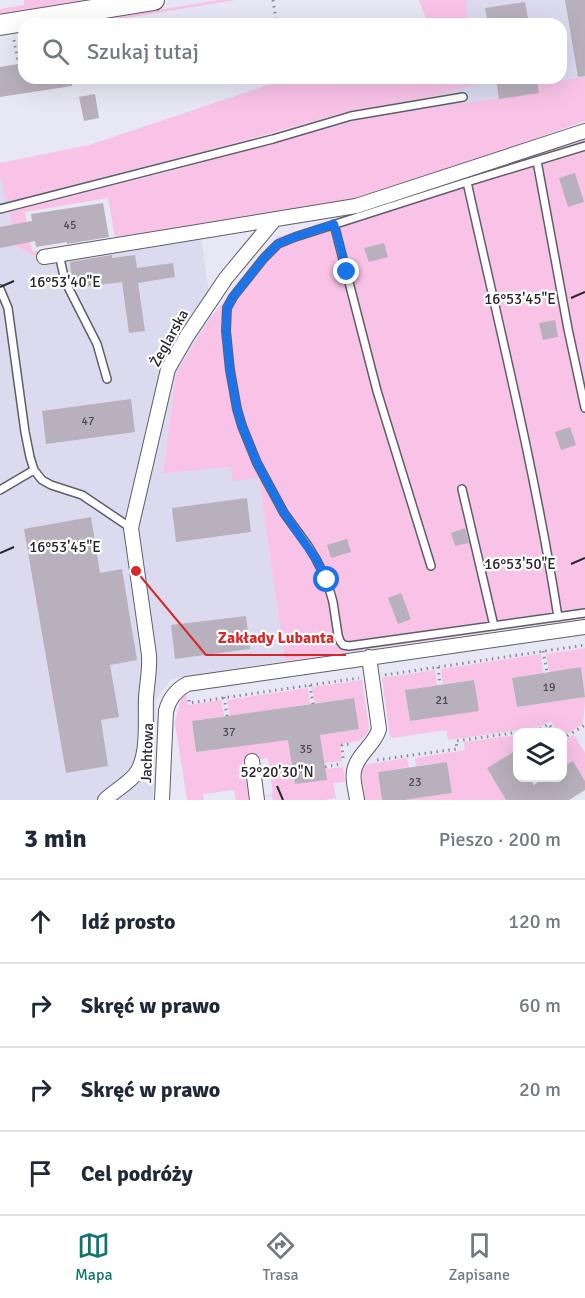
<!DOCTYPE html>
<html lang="pl">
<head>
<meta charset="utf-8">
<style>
	:root { --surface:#fff; --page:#f2f2f3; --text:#1f2937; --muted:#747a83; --line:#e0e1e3; --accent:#0f766e }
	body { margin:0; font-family:Signika,sans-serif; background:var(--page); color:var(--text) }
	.controls { position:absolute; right:18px; bottom:18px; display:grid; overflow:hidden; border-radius:12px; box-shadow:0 6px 24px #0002 }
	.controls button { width:54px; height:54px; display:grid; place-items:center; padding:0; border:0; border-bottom:2px solid var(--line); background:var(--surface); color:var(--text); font:30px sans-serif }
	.stop { position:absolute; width:18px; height:18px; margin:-14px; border:4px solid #1a73e8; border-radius:50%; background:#fff }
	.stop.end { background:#1a73e8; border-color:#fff; box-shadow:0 2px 6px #0008 }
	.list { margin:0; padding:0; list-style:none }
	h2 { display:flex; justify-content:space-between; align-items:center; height:78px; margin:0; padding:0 24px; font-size:26px }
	h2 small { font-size:20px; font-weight:400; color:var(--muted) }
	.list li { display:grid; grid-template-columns:39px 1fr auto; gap:18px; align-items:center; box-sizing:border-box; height:84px; padding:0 24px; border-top:2px solid var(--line) }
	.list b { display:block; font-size:22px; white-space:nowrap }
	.list em { font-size:20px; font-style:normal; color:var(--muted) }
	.icon { flex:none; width:33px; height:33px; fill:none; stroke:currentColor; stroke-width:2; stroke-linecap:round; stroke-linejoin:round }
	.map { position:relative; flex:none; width:585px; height:800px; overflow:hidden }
	.search { position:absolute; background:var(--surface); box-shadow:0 6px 24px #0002; left:18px; right:18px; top:18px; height:66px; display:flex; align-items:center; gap:15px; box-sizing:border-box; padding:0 21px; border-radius:18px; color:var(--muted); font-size:22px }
	.sheet { height:414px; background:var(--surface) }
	nav { display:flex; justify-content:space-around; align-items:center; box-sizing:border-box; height:84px; border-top:2px solid var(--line); background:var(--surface); font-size:16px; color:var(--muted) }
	nav a { display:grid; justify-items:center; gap:3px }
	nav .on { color:var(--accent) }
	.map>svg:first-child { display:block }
	.built { fill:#dcdaef }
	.green { fill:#f8c3e7 }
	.building { fill:#b8b0bc }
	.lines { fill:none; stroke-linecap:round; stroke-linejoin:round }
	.lane-casing { stroke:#5f5d69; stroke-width:10 }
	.street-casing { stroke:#5f5d69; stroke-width:16 }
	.secondary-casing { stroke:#5f5d69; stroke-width:22 }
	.path { stroke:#8c8b95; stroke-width:3; stroke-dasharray:1.5 4.5; stroke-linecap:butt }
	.lane { stroke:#fff; stroke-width:7 }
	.street { stroke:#fff; stroke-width:14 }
	.secondary { stroke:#fff; stroke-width:20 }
	.route { stroke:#1a73e8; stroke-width:8 }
	.ticks { fill:none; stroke:#27262b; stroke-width:2 }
	.labels { text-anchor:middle; stroke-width:4.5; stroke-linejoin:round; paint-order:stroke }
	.number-label { font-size:12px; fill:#4b484f }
	.street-label { font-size:15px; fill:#27262b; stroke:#fff }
	.ticks-label { font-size:15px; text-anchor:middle; fill:#27262b; stroke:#fff; stroke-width:4.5; stroke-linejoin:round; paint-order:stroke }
	.leader { fill:none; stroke:#d62828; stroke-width:2 }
	.callout-dot { fill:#d62828; stroke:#fff; stroke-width:2 }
	.callout-label { font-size:16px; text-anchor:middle; font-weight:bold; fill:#d62828; stroke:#fff; stroke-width:4.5; stroke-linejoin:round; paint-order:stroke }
</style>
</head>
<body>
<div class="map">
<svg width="585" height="800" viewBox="0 0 585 800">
	<rect width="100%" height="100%" fill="#e8e7f5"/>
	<path class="built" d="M419 0H585V103L386 165 372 78H561V24H428Z
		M0 174 16 246 47 262 201 236 212 316 176 373 163 472 232 467 259 478 285 661 171 679 156 700 153 800H0Z"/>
	<path class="green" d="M24 0H91L0 14V9L24 5Z
		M219 0H235L90 24H74Z
		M419 0H466L469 24H428Z
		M585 77V121L367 198 221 222 115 237 108 198 25 212 32 251H40L41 259 16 246 9 212 171 171 357 120 436 107 539 93 538 84Z
		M289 78H477L478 84 421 99 346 112 243 141 6 202 0 174V163L89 145Z
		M585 140V618L285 661 259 478 233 481 231 467 163 473 176 373 212 316 272 243 278 237Z
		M585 648V696L581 667 549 672 546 654Z
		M541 654 543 673 512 678 517 707 585 697C585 706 583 715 583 724L563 736 562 732H558L551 721 539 727 448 740 446 730 393 738 390 736 382 678 435 670 437 685 405 690 410 721 478 711 474 680 443 684 441 669Z
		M362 680 369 727C367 742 353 742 340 744L342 761 324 763 320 735 359 729 354 698 315 703 312 687Z
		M308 688 310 704 284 708 295 784 325 769 343 767 345 782 333 783 336 798 325 800H273L272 796 262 797 273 794 268 758 243 761 249 800H236L234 790 203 794 204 800H187L175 723 182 694H186L188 705 221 700 224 716 192 721 196 752 265 743 230 716 227 700Z
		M517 735V758L513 752 487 768 506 800H405L452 793 447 762 416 766 415 758 465 750 464 742Z
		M574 735 585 753V781L573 761 564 766 563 764 562 742Z
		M407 758 409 767 378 772 382 800H364L360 775 363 765Z"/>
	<path class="building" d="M565 0H585V76L578 77Z
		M525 2 529 24H488L485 8Z
		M24 63V78H72V86L0 97V67Z
		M496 78H537L539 93 499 99Z
		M95 94 99 118 84 121 79 97Z
		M575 173 584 202 568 207 559 178Z
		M103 203 109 237 67 244V242L36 247 35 241 0 248V227L32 221 31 214Z
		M384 243 388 257 369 262 364 248Z
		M112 255V258L135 255 137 268 173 263 175 277 138 283 145 331 129 333 122 282 75 288 72 283 70 262Z
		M555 320 558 337 543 340 539 323Z
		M131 399 135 432 46 444 42 411Z
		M570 427 576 445 561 450 555 432Z
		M247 498 251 532 176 542 172 508Z
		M91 517 100 573 122 569 137 660 110 665 119 717 101 720 108 766 66 773 24 529Z
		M465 528 469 543 455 546 451 533Z
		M347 539 351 552 331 558 327 545Z
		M401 593 411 619 398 624 388 598Z
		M246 616 250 649 175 659 171 625Z
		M581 667 585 697 517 707 512 678Z
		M474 680 479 711 410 721 405 690Z
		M354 698 359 729 320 735 327 780 295 784 288 740 196 752 192 721Z
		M518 749V777H529L534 785 545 777H562V767L573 761 585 781V790L569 800H506L487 768Z
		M447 762 452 793 405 800H382L378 772Z"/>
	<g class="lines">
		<defs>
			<path id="lane" d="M585 146 467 182 295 237 278 244 264 258 233 297 227 308 226 331 230 370 237 409 242 426 257 463 284 513 308 546 316 559 327 581 333 602 338 635 340 641 343 645 349 646 585 613
				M537 161 568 329 585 408
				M467 182C499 326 535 470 558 617
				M0 209 273 139 351 116 463 97
				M334 224 377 391 431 566
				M59 254 65 281 97 344 107 379
				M0 289 8 308 25 432 30 457 34 470 42 480 51 485 82 495 131 528
				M462 489 494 626
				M0 490 34 470"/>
			<path id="street" d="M44 257 356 206 585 131
				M252 761 257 800
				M105 800C115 790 130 783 137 772 149 753 145 719 146 698 147 683 150 670 149 655L131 528 168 369 187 336 226 278 275 219
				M162 800 166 711C169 699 176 690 187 684L585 627
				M357 800C356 791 352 780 354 771 357 754 375 745 379 729L369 657"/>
			<path id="secondary" d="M0 25 154 0"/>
		</defs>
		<use href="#lane" class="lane-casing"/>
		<use href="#street" class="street-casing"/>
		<use href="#secondary" class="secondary-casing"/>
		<path class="path" d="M273 0 276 20
			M14 40 18 62
			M543 651 547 672
			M438 667 440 685
			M385 675 585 645
			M310 685 313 704
			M224 697 227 716
			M189 700V703L359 678
			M535 732 549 724 554 732
			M562 739 585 725
			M343 758 342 745 350 744
			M377 760 457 749 456 741 541 729
			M325 767 340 764"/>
		<use href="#lane" class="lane"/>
		<use href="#street" class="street"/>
		<use href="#secondary" class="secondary"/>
	</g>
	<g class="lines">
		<path class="route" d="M327 580 316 559 284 513 257 463 242 426 237 409 230 370 226 331 227 308 233 297 264 258 278 244 295 237 334 224 347 272"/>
	</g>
	<path class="ticks" d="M0 287 14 281M571 298 585 292M0 553 14 547M571 564 585 558M277 786 283 800"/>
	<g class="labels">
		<g class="number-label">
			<text x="70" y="229">45</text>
			<text x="88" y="425">47</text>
			<text x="549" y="691">19</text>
			<text x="442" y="704">21</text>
			<text x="229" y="736">37</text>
			<text x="306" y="753">35</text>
			<text x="415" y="786">23</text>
		</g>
		<g class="street-label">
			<text transform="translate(169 338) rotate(-61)" y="5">Żeglarska</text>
			<text transform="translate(147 753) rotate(-88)" y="5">Jachtowa</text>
		</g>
	</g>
	<g class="ticks-label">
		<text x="65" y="287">16°53'40"E</text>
		<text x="520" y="304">16°53'45"E</text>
		<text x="65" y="552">16°53'45"E</text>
		<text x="520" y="569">16°53'50"E</text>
		<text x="277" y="777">52°20'30"N</text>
	</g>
	<path class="leader" d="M136 571L206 655H346"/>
	<circle class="callout-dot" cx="136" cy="571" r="6"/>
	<g class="callout-label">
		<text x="276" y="643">Zakłady Lubanta</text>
	</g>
</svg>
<div class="controls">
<button><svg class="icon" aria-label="layers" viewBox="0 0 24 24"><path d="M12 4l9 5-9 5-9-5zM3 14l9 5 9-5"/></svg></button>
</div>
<div class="stop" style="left:327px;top:580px"></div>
<div class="stop end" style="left:347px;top:272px"></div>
<div class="search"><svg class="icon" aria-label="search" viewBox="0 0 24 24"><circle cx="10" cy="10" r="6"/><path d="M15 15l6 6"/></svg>Szukaj tutaj</div>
</div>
<section class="sheet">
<h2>3 min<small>Pieszo · 200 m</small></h2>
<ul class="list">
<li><svg class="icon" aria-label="ahead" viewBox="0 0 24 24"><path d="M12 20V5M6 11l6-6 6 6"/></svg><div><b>Idź prosto</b></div><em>120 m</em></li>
<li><svg class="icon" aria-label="right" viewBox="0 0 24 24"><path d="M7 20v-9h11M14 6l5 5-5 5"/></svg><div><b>Skręć w prawo</b></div><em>60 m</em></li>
<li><svg class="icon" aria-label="right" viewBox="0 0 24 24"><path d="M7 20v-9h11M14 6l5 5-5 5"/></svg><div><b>Skręć w prawo</b></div><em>20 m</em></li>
<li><svg class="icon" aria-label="arrive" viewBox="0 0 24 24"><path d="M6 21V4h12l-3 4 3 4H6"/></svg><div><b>Cel podróży</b></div></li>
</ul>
</section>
<nav>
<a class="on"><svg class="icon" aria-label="map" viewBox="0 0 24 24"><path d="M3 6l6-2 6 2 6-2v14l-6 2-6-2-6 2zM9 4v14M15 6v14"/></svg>Mapa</a>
<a><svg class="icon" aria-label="directions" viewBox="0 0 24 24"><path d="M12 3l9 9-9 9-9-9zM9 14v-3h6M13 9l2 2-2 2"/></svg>Trasa</a>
<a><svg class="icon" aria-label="saved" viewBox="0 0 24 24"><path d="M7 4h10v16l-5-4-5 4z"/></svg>Zapisane</a>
</nav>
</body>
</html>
